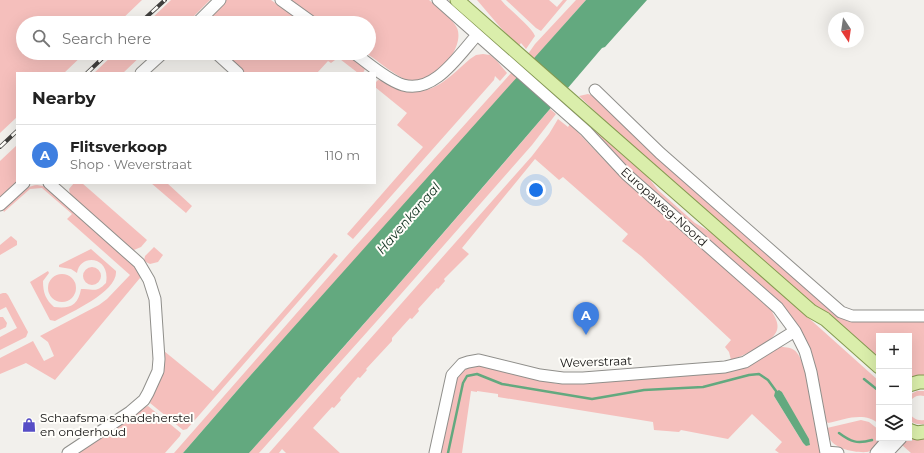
<!DOCTYPE html>
<html lang="en">
<head>
<meta charset="utf-8">
<style>
	:root { --surface:#fff; --page:#f6f6f6; --text:#222; --muted:#767676; --line:#e0e0e0; --accent:#574ec6 }
	body { margin:0; font-family:Montserrat,sans-serif; background:var(--page); color:var(--text) }
	.controls { position:absolute; right:12px; bottom:12px; display:grid; overflow:hidden; border-radius:0px; box-shadow:0 4px 16px #0002 }
	.controls button { width:36px; height:36px; display:grid; place-items:center; padding:0; border:0; border-bottom:1px solid var(--line); background:var(--surface); color:var(--text); font:20px sans-serif }
	.compass { position:absolute; left:828px; top:12px; width:36px; height:36px; border-radius:50%; background:var(--surface); box-shadow:0 4px 16px #0002; rotate:167deg }
	.you { position:absolute; left:536px; top:190px; width:14px; height:14px; margin:-10px; border:3px solid #fff; border-radius:50%; background:#1a73e8; box-shadow:0 0 0 6px #1a73e833 }
	.badge { display:grid; place-items:center; width:26px; height:26px; border-radius:50%; background:var(--accent); color:#fff; font-size:13px; font-weight:700 }
	.pin { position:absolute; translate:-50% -33px; filter:drop-shadow(0 1px 2px #0008) }
	.pin::after { content:''; position:absolute; top:21px; width:14px; height:12px; background:inherit; clip-path:polygon(0 0,100% 0,50% 100%) }
	.list { margin:0; padding:0; list-style:none }
	h2 { display:flex; justify-content:space-between; align-items:center; height:52px; margin:0; padding:0 16px; font-size:17px }
	h2 small { font-size:13px; font-weight:400; color:var(--muted) }
	.list li { display:grid; grid-template-columns:26px 1fr auto; gap:12px; align-items:center; box-sizing:border-box; height:60px; padding:0 16px; border-top:1px solid var(--line) }
	.list b { display:block; font-size:15px; white-space:nowrap }
	.list p { margin:0; font-size:13px; white-space:nowrap; color:var(--muted) }
	.list em { font-size:13px; font-style:normal; color:var(--muted) }
	.icon { flex:none; width:22px; height:22px; fill:none; stroke:currentColor; stroke-width:2; stroke-linecap:round; stroke-linejoin:round }
	.map { position:relative; flex:none; width:924px; height:453px; overflow:hidden }
	.search { position:absolute; background:var(--surface); box-shadow:0 4px 16px #0002; left:16px; top:16px; width:360px; height:44px; display:flex; align-items:center; gap:10px; box-sizing:border-box; padding:0 14px; border-radius:22px; color:var(--muted); font-size:15px }
	.panel { position:absolute; background:var(--surface); box-shadow:0 4px 16px #0002; left:16px; top:72px; width:360px; height:112px; border-radius:0px }
	.map>svg:first-child { display:block }
	.green { fill:#f5bfbc; fill-rule:evenodd }
	.water { fill:#63a97f }
	.lines { fill:none; stroke-linecap:round; stroke-linejoin:round }
	.stream { stroke:#63a97f; stroke-width:2.5 }
	.minor-casing { stroke:#908f8b; stroke-width:13 }
	.major-casing { stroke:#859a51; stroke-width:15 }
	.minor { stroke:#fff; stroke-width:11 }
	.major { stroke:#daeeab; stroke-width:13 }
	.rail-casing { stroke:#403f3d; stroke-width:4 }
	.rail { stroke:#fffefa; stroke-width:2.5; stroke-dasharray:8; stroke-linecap:butt }
	.labels { text-anchor:middle; stroke-width:4; stroke-linejoin:round; paint-order:stroke }
	.street-label { font-size:12px; fill:#131211; stroke:#fffefa }
	.poi-label { font-size:12px; fill:#131211; stroke:#fffefa; text-anchor:start }
	.water-label { font-size:13px; font-style:italic; fill:#133221; stroke:#fffefa }
</style>
</head>
<body>
<div class="map">
<svg width="924" height="453" viewBox="0 0 924 453">
	<rect width="100%" height="100%" fill="#f2f0ec"/>
	<path class="green" d="M0 0H142L118 23H23V53H85L64 73H17V117L0 133Z
		M171 0H210L187 23H147Z
		M226 0H271L304 23H205Z
		M290 0H429C437 7 453 19 457 28 463 42 449 62 439 71 433 77 419 82 410 81 399 79 377 60 366 53H369V23H323Z
		M477 0H501C509 10 531 26 535 36L526 49 521 43 518 47 500 27Z
		M506 0H549L557 7 563 0H567L541 31 536 28Z
		M576 0H586L534 59 528 54 535 44Z
		M115 53H144L123 73H94Z
		M223 53H346L365 69 363 73H358L336 56 335 60 331 63 328 61 317 73H245Z
		M483 54 490 55 497 61 507 73 500 81 495 76 494 80 353 239 347 234 423 147 397 125 407 113 375 87V83L378 80C388 81 394 89 403 91 434 96 449 77 470 59L476 55Z
		M512 72 518 78 242 385 183 453H174L352 250Z
		M588 94 596 97 646 148 831 310 924 321V378L909 379V336H879V362L635 150 579 96Z
		M550 109 556 114 532 145 401 294 259 453H249C351 340 451 225 550 109Z
		M581 116 641 168 658 190 695 223 717 236 879 381V424C865 411 845 419 828 423L826 421C819 399 819 373 811 352 804 333 793 318 780 302L629 169 579 119Z
		M558 119 568 127 570 124 610 166 771 310C775 317 779 323 777 330 773 343 743 356 731 360L729 352 725 347 731 340 641 256 622 241 628 234 563 177 559 180 535 159 462 248 469 254 444 279 445 281 438 289 437 288 418 309 419 311 412 319 410 318 392 338V341L366 369 367 370 360 378 358 377 340 398 341 400 334 408 332 407 313 428 340 453H286L282 449 279 453H269L532 156 549 134Z
		M17 145V182L0 198V161Z
		M74 183H82L147 240 141 247 134 250 131 249 70 194 69 189Z
		M151 183H167L192 206 186 213Z
		M37 185 43 186 49 190 134 265 140 274V278L55 380 26 363 0 374V358L33 341 44 361 54 356 48 342 40 336 99 305 107 299 130 275 67 219 72 214 42 188 30 189 4 212 3 210C10 200 24 186 37 185Z
		M11 236 17 241V245L0 255V245Z
		M154 247 163 255 158 262 150 264 144 261 145 256Z
		M91 249 116 271C118 292 71 312 55 321L50 320 30 282 48 271 49 273 43 281C43 293 46 300 54 307 71 309 78 305 81 289 94 288 95 294 106 283 111 256 80 253 77 273L71 269 59 267V265Z
		M334 253 338 256 187 429 183 430 150 403 151 398 162 372 164 351 213 391Z
		M83 276a9 9 0 1 1 18 0a9 9 0 1 1-18 0Z
		M48 288a14 14 0 1 1 28 0a14 14 0 1 1-28 0Z
		M3 293H6L8 295 28 332 26 337 0 350V337L17 328 6 307 0 310V294Z
		M0 317H3L7 323 6 327 0 330Z
		M779 347C784 347 790 347 794 350 809 360 817 427 820 447V453H779L775 450 782 442 752 414 728 439 681 430 679 432 654 430 653 422 498 397V394L477 391V392L471 391 462 453H438L456 381C463 370 465 368 477 365L558 384H567L730 371 747 367ZM782 392 810 443 806 446 803 443 774 396Z
		M917 391H924V396C917 394 912 398 909 403V395Z
		M148 406 181 433 180 436 165 453H76L142 408Z
		M909 412C912 418 917 421 924 420V424C918 425 914 424 909 420Z
		M861 420 869 422 879 430V436L876 440 879 442C876 446 872 451 867 452 856 453 833 449 829 437 828 434 827 431 827 428Z
		M924 435V453H911L902 445 909 438V436Z"/>
	<path class="water" d="M586 0H647L605 47 602 48C486 184 369 320 249 453H183L242 385Z
		M779 390 782 392 809 439 810 445 806 446 803 443 774 396 775 392Z"/>
	<g class="lines">
		<path class="stream" d="M864 379 879 391
			M839 433C851 442 857 444 872 440
			M448 453 463 383 467 376 477 374 502 384 592 399 644 390 703 387 749 375 759 374 768 380 776 391"/>
		<defs>
			<path id="minor" d="M281 0 313 23
				M438 0 586 131 626 174 778 308 795 331 805 351 811 372 826 453
				M197 23 220 0
				M216 53 238 73
				M354 53C368 63 387 80 403 85 434 94 458 56 477 35
				M141 73 163 53
				M595 90 660 153 841 312 852 316H924
				M49 183 139 263 149 280 155 299 159 359 158 371 148 393 144 400 130 412 68 453
				M0 205 24 183
				M826 452 838 453
				M435 453 452 375 462 364 468 362 479 360 540 375 563 378H583L725 367 745 362 795 331
				M876 453 889 438
				M887 453 901 438"/>
			<path id="major" d="M457 0 811 311 825 319 879 367
				M909 385 919 382H924
				M909 430 917 433 924 432"/>
		</defs>
		<use href="#minor" class="minor-casing"/>
		<use href="#major" class="major-casing"/>
		<use href="#minor" class="minor"/>
		<use href="#major" class="major"/>
		<defs>
			<path id="rail" d="M140 23 165 0
				M87 73 108 53
				M0 147 17 131"/>
		</defs>
		<use href="#rail" class="rail-casing"/>
		<use href="#rail" class="rail"/>
	</g>
	<defs>
		<symbol id="shop-bare" viewBox="-9 -9 18 18"><path d="M-5-2.5h2.3a2.7 3.5 0 0 1 5.4 0H5L5.5 6h-11ZM-1.5-2.5h3a1.5 2.3 0 0 0-3 0Z" fill="#574ec6" stroke="#fffefa" stroke-width="2.5" paint-order="stroke"/></symbol>
	</defs>
	<g fill-rule="evenodd">
		<use href="#shop-bare" x="19" y="415" width="20" height="20"/>
	</g>
	<g class="labels">
		<g class="street-label">
			<text transform="translate(664 207) rotate(42)" y="4">Europaweg-Noord</text>
			<text transform="translate(596 362) rotate(-2)" y="4">Weverstraat</text>
		</g>
		<g class="poi-label">
			<text x="40" y="422">Schaafsma schadeherstel<tspan x="40" dy="14">en onderhoud</tspan></text>
		</g>
		<g class="water-label">
			<text transform="translate(408 218) rotate(-49)" y="5">Havenkanaal</text>
		</g>
	</g>
</svg>
<div class="controls">
<button>+</button>
<button>−</button>
<button><svg class="icon" aria-label="layers" viewBox="0 0 24 24"><path d="M12 4l9 5-9 5-9-5zM3 14l9 5 9-5"/></svg></button>
</div>
<svg class="compass" viewBox="-18 -18 36 36"><path d="M0-13l5 13h-10z" fill="#e53935"/><path d="M0 13l5-13h-10z" fill="#767676"/></svg>
<div class="you"></div>
<div class="pin badge" style="left:586px;top:335px;background:#3f7fe0">A</div>
<div class="search"><svg class="icon" aria-label="search" viewBox="0 0 24 24"><circle cx="10" cy="10" r="6"/><path d="M15 15l6 6"/></svg>Search here</div>
<section class="panel">
<h2>Nearby<small></small></h2>
<ul class="list">
<li><span class="badge" style="background:#3f7fe0">A</span><div><b>Flitsverkoop</b><p>Shop · Weverstraat</p></div><em>110 m</em></li>
</ul>
</section>
</div>
</body>
</html>
